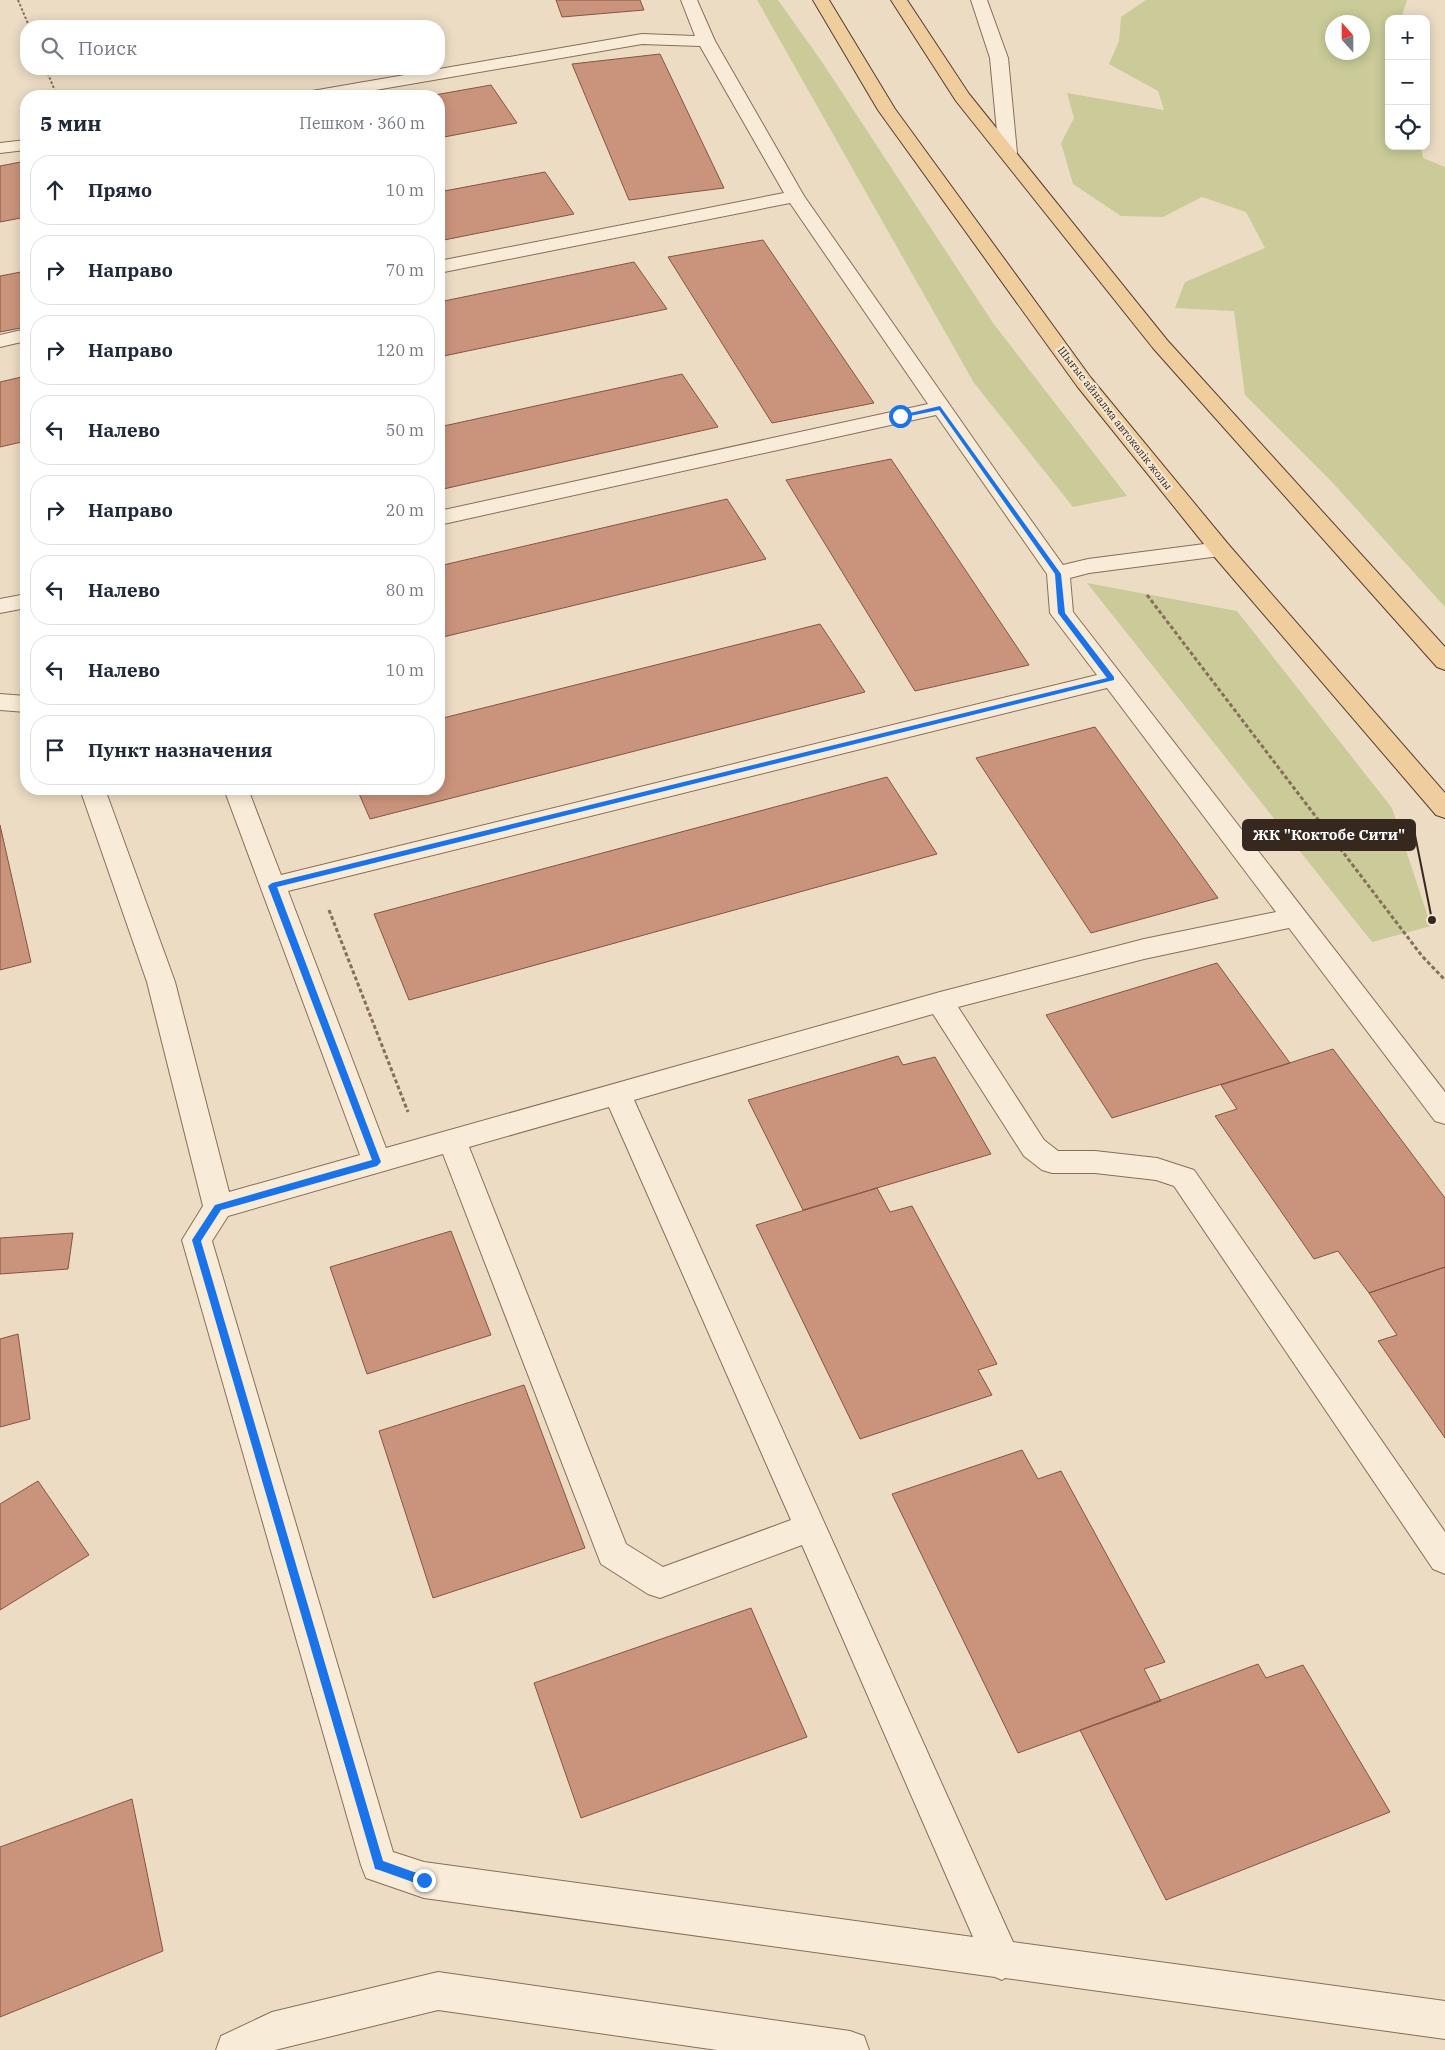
<!DOCTYPE html>
<html lang="ru">
<head>
<meta charset="utf-8">
<style>
	:root { --surface:#fff; --page:#f6f6f7; --text:#1f2937; --muted:#747a83; --line:#e0e1e3 }
	body { margin:0; font-family:"IBM Plex Serif",serif; background:var(--page); color:var(--text) }
	.controls { position:absolute; right:15px; top:15px; display:grid; overflow:hidden; border-radius:10px; box-shadow:0 2px 12px #0003 }
	.controls button { width:45px; height:45px; display:grid; place-items:center; padding:0; border:0; border-bottom:1px solid var(--line); background:var(--surface); color:var(--text); font:25px sans-serif }
	.compass { position:absolute; left:1325px; top:15px; width:45px; height:45px; border-radius:50%; background:var(--surface); box-shadow:0 2px 12px #0003; rotate:339deg }
	.stop { position:absolute; width:15px; height:15px; margin:-11px; border:4px solid #1a73e8; border-radius:50%; background:#fff }
	.stop.end { background:#1a73e8; border-color:#fff; box-shadow:0 1px 5px #0008 }
	.list { margin:0; padding:0; list-style:none }
	h2 { display:flex; justify-content:space-between; align-items:center; height:65px; margin:0; padding:0 20px; font-size:21px }
	h2 small { font-size:16px; font-weight:400; color:var(--muted) }
	.list li { display:grid; grid-template-columns:32px 1fr auto; gap:15px; align-items:center; box-sizing:border-box; height:70px; margin:0 10px 10px; padding:0 10px; border:1px solid var(--line); border-radius:20px }
	.list b { display:block; font-size:19px; white-space:nowrap }
	.list em { font-size:16px; font-style:normal; color:var(--muted) }
	.icon { flex:none; width:28px; height:28px; fill:none; stroke:currentColor; stroke-width:2; stroke-linecap:round; stroke-linejoin:round }
	.map { position:relative; flex:none; width:1445px; height:2050px; overflow:hidden }
	.search { position:absolute; background:var(--surface); box-shadow:0 2px 12px #0003; left:20px; top:20px; width:425px; height:55px; display:flex; align-items:center; gap:12px; box-sizing:border-box; padding:0 18px; border-radius:20px; color:var(--muted); font-size:19px }
	.panel { position:absolute; background:var(--surface); box-shadow:0 2px 12px #0003; left:20px; top:90px; width:425px; height:705px; border-radius:20px }
	.map>svg:first-child { display:block }
	.green { fill:#cacb98; fill-rule:evenodd }
	.building { fill:#ca937b; stroke:#855541 }
	.lines { fill:none; stroke-linecap:round; stroke-linejoin:round }
	.minor-casing { stroke:#876e5b; stroke-width:2 }
	.major-casing { stroke:#553d2f; stroke-width:2 }
	.path-far1 { stroke:#876e5b; stroke-width:2; stroke-dasharray:2.5 2; stroke-linecap:butt }
	.path { stroke:#876e5b; stroke-width:3; stroke-dasharray:4 2.5; stroke-linecap:butt }
	.minor { fill:#f8ebd7; fill-rule:evenodd }
	.major { fill:#efcd9d; fill-rule:evenodd }
	.route { fill:#1a73e8 }
	.labels { text-anchor:middle; stroke-width:4.5; stroke-linejoin:round; paint-order:stroke }
	.far-street-label { font-size:11px; fill:#37281f; stroke:#f4e7d3 }
	.leader { fill:none; stroke:#37281f; stroke-width:2 }
	.callout-dot { fill:#37281f; stroke:#f4e7d3; stroke-width:2 }
	.callout { fill:#37281f; stroke:#37281f; stroke-width:2 }
	.callout-label { font-size:15px; text-anchor:middle; font-weight:bold; fill:#fff }
</style>
</head>
<body>
<div class="map">
<svg width="1445" height="2050" viewBox="0 0 1445 2050">
	<rect width="100%" height="100%" fill="#eddcc4"/>
	<path class="green" d="M757 0H778L822 62 993 323 1127 496 1073 507 974 383Z
		M1146 0H1407L1401 19H1389V146H1421L1423 158 1445 167V607L1332 482 1245 395 1234 311 1175 308 1185 282 1265 248 1246 212 1202 197 1163 217 1121 216 1073 184 1061 143 1074 118 1067 93 1164 110 1158 91 1109 64 1119 41 1121 17ZM1362 22V52H1332V22Z
		M1087 583 1237 611 1392 808 1431 926 1372 942Z"/>
	<path class="building" d="M556 0H640L644 10 562 17Z
		M660 54 724 188 629 200 572 64Z
		M491 85 517 123 439 138V96H429Z
		M26 161V217L0 222V166Z
		M545 172 574 214 439 241V192Z
		M763 240 874 403 772 423 668 257Z
		M634 262 667 309 439 357V302Z
		M26 271V327L0 332V276Z
		M682 374 718 427 439 490V427Z
		M26 376V441L0 447V382Z
		M891 459 1029 665 915 691 786 480Z
		M727 499 766 559 439 638V566Z
		M820 624 865 692 370 819 357 789H439V719Z
		M1095 727 1218 898 1091 933 976 758Z
		M887 777 937 854 409 1000 374 914Z
		M0 825 31 962 0 970Z
		M1217 963 1290 1063 1112 1118 1046 1015Z
		M1333 1049 1445 1198V1267L1369 1293 1338 1251 1314 1259 1215 1116 1237 1109 1221 1085Z
		M898 1056 903 1065 935 1057 991 1154 803 1210 748 1100Z
		M877 1188 890 1212 912 1206 997 1364 978 1370 992 1395 860 1439 756 1225Z
		M451 1231 491 1335 367 1374 330 1267Z
		M73 1233 68 1269 0 1274V1238Z
		M1445 1267V1438L1378 1341 1397 1335 1369 1293Z
		M18 1334 30 1419 0 1427V1339Z
		M524 1385 585 1548 433 1598 379 1431Z
		M1022 1450 1038 1479 1061 1471 1165 1662 1144 1669 1161 1701 1018 1753 892 1494Z
		M38 1481 89 1555 0 1610V1504Z
		M751 1608 807 1737 581 1818 534 1683Z
		M1258 1664 1266 1678 1303 1665 1390 1812 1166 1900 1080 1730Z
		M132 1799 163 1951 0 2017V1847Z"/>
	<g class="lines">
		<defs>
			<path id="minor" d="M681 0H697L715 41 804 196 1000 477 1063 565 1088 559 1220 542 1228 544 1231 549 1228 554 1220 556 1089 573 1070 578 1073 612 1445 1092V1124L1435 1121 1289 928 1144 959 958 1007 1044 1140 1058 1151H1095L1157 1158 1194 1170 1445 1532V1574L1433 1569 1174 1186 1156 1180 1095 1173H1052L1042 1170 1024 1156 933 1014 634 1100 1013 1942 1445 2001V2039L1005 1978 1002 1980 995 1977 424 1898 366 1878 361 1865 182 1240 203 1206 147 982 80 789H105L175 982 229 1192 360 1155 224 789H248L281 875 1097 675 1050 613 1047 574 936 415 439 525V511L928 404 790 203 439 273V261L784 193 700 46 642 44 341 96H303L306 92 312 91 642 34 695 36ZM1107 688 1276 912 1144 939 940 992 386 1148 288 891ZM609 1107 791 1520 663 1567 626 1544 469 1147ZM443 1154 601 1564 648 1594 660 1598 802 1545 973 1937 424 1862 393 1852 212 1241 228 1216Z
				M971 0H987L1008 58 1017 153 1014 157 1008 159 1002 157 999 153 990 58Z
				M26 140V150L0 153V143Z
				M26 329V341L0 347V335Z
				M26 594V608L0 613V599Z
				M0 694 26 696V712L0 710Z
				M438 1972 850 2031 864 2036 869 2050H717L438 2010 275 2050H216L221 2036 272 2012Z"/>
			<path id="major" d="M813 0H829L895 109 1091 378 1228 544 1445 793V818L1436 815 1212 554 1077 386 878 110Z
				M891 0H907L969 94 1167 340 1445 647V670L1437 667 1153 348 956 101Z"/>
		</defs>
		<use href="#minor" class="minor-casing"/>
		<use href="#major" class="major-casing"/>
		<path class="path-far1" d="M18 0 29 26
			M46 69 57 96"/>
		<path class="path" d="M1147 595 1422 956 1445 980
			M329 910 408 1112"/>
		<use href="#minor" class="minor"/>
		<use href="#major" class="major"/>
	</g>
	<path class="route" d="M940 406 1061 574 1065 613 1114 677V680L277 887 381 1162 377 1166 221 1210 201 1241 383 1861 428 1877 430 1880 428 1884 424 1886 379 1870 375 1869 374 1865 192 1240 215 1205 372 1160 268 886 272 883 1107 678 1058 613 1055 574 939 410 900 418 897 416Z"/>
	<g class="labels">
		<g class="far-street-label">
			<text transform="translate(1115 418) rotate(52)" y="4">Шығыс айналма автокөлік жолы</text>
		</g>
	</g>
	<path class="leader" d="M1432 920L1415 835"/>
	<circle class="callout-dot" cx="1432" cy="920" r="5"/>
	<rect class="callout" x="1243" y="820" width="172" height="30" rx="5"/>
	<g class="callout-label">
		<text x="1329" y="840">ЖК "Коктобе Сити"</text>
	</g>
</svg>
<div class="controls">
<button>+</button>
<button>−</button>
<button><svg class="icon" aria-label="locate" viewBox="0 0 24 24"><circle cx="12" cy="12" r="6"/><path d="M12 2v4M12 18v4M2 12h4M18 12h4"/></svg></button>
</div>
<svg class="compass" viewBox="-18 -18 36 36"><path d="M0-13l5 13h-10z" fill="#e53935"/><path d="M0 13l5-13h-10z" fill="#747a83"/></svg>
<div class="stop" style="left:900px;top:416px"></div>
<div class="stop end" style="left:424px;top:1880px"></div>
<div class="search"><svg class="icon" aria-label="search" viewBox="0 0 24 24"><circle cx="10" cy="10" r="6"/><path d="M15 15l6 6"/></svg>Поиск</div>
<section class="panel">
<h2>5 мин<small>Пешком · 360 m</small></h2>
<ul class="list">
<li><svg class="icon" aria-label="ahead" viewBox="0 0 24 24"><path d="M12 20V5M6 11l6-6 6 6"/></svg><div><b>Прямо</b></div><em>10 m</em></li>
<li><svg class="icon" aria-label="right" viewBox="0 0 24 24"><path d="M7 20v-9h11M14 6l5 5-5 5"/></svg><div><b>Направо</b></div><em>70 m</em></li>
<li><svg class="icon" aria-label="right" viewBox="0 0 24 24"><path d="M7 20v-9h11M14 6l5 5-5 5"/></svg><div><b>Направо</b></div><em>120 m</em></li>
<li><svg class="icon" aria-label="left" viewBox="0 0 24 24"><path d="M17 20v-9H6M10 6l-5 5 5 5"/></svg><div><b>Налево</b></div><em>50 m</em></li>
<li><svg class="icon" aria-label="right" viewBox="0 0 24 24"><path d="M7 20v-9h11M14 6l5 5-5 5"/></svg><div><b>Направо</b></div><em>20 m</em></li>
<li><svg class="icon" aria-label="left" viewBox="0 0 24 24"><path d="M17 20v-9H6M10 6l-5 5 5 5"/></svg><div><b>Налево</b></div><em>80 m</em></li>
<li><svg class="icon" aria-label="left" viewBox="0 0 24 24"><path d="M17 20v-9H6M10 6l-5 5 5 5"/></svg><div><b>Налево</b></div><em>10 m</em></li>
<li><svg class="icon" aria-label="arrive" viewBox="0 0 24 24"><path d="M6 21V4h12l-3 4 3 4H6"/></svg><div><b>Пункт назначения</b></div></li>
</ul>
</section>
</div>
</body>
</html>
